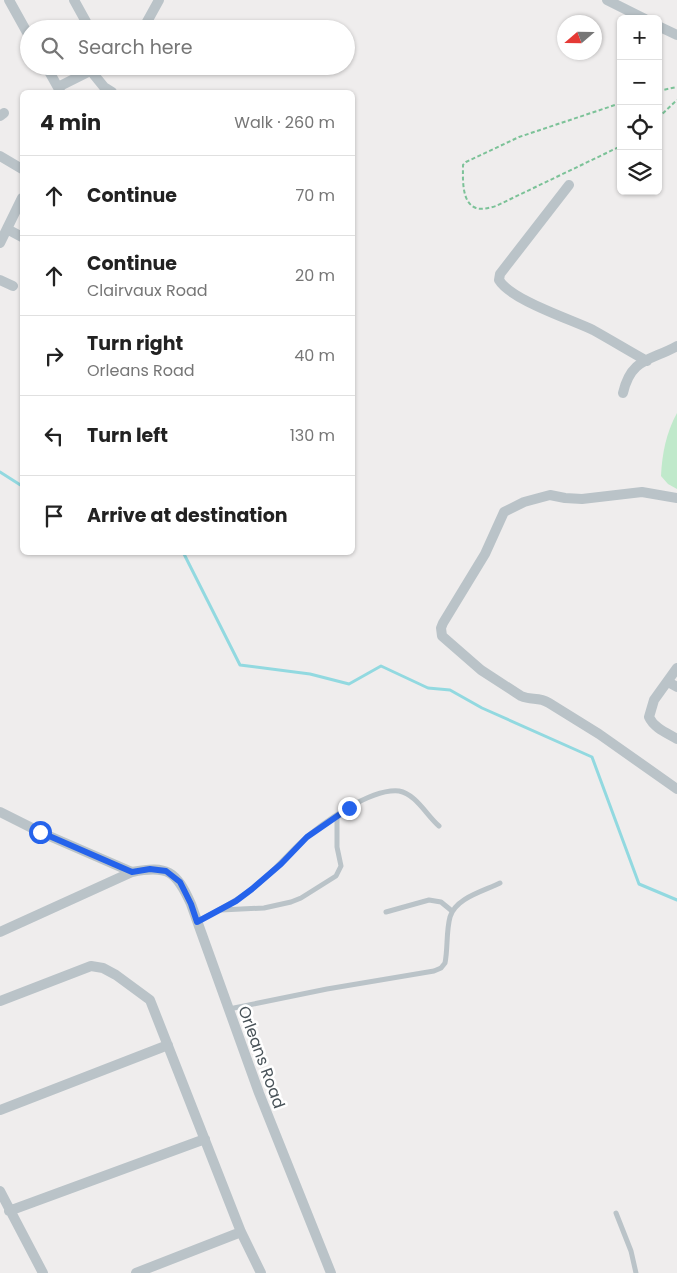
<!DOCTYPE html>
<html lang="en">
<head>
<meta charset="utf-8">
<style>
	:root { --surface:#fff; --page:#f6f6f6; --text:#222; --muted:#767676; --line:#e0e0e0 }
	body { margin:0; font-family:Poppins,sans-serif; background:var(--page); color:var(--text) }
	.controls { position:absolute; right:15px; top:15px; display:grid; overflow:hidden; border-radius:8px; box-shadow:0 1px 4px #0004 }
	.controls button { width:45px; height:45px; display:grid; place-items:center; padding:0; border:0; border-bottom:1px solid var(--line); background:var(--surface); color:var(--text); font:25px sans-serif }
	.compass { position:absolute; left:557px; top:15px; width:45px; height:45px; border-radius:50%; background:var(--surface); box-shadow:0 1px 4px #0004; rotate:250deg }
	.stop { position:absolute; width:15px; height:15px; margin:-11px; border:4px solid #2563eb; border-radius:50%; background:#fff }
	.stop.end { background:#2563eb; border-color:#fff; box-shadow:0 1px 5px #0008 }
	.list { margin:0; padding:0; list-style:none }
	h2 { display:flex; justify-content:space-between; align-items:center; height:65px; margin:0; padding:0 20px; font-size:21px }
	h2 small { font-size:16px; font-weight:400; color:var(--muted) }
	.list li { display:grid; grid-template-columns:32px 1fr auto; gap:15px; align-items:center; box-sizing:border-box; height:80px; padding:0 20px; border-top:1px solid var(--line) }
	.list b { display:block; font-size:19px; white-space:nowrap }
	.list p { margin:0; font-size:16px; white-space:nowrap; color:var(--muted) }
	.list em { font-size:16px; font-style:normal; color:var(--muted) }
	.icon { flex:none; width:28px; height:28px; fill:none; stroke:currentColor; stroke-width:2; stroke-linecap:round; stroke-linejoin:round }
	.map { position:relative; flex:none; width:677px; height:1273px; overflow:hidden }
	.search { position:absolute; background:var(--surface); box-shadow:0 1px 4px #0004; left:20px; top:20px; width:335px; height:55px; display:flex; align-items:center; gap:12px; box-sizing:border-box; padding:0 18px; border-radius:28px; color:var(--muted); font-size:19px }
	.panel { position:absolute; background:var(--surface); box-shadow:0 1px 4px #0004; left:20px; top:90px; width:335px; height:465px; border-radius:8px }
	.map>svg:first-child { display:block }
	.green { fill:#c0e9cb }
	.lines { fill:none; stroke-linecap:round; stroke-linejoin:round }
	.stream { stroke:#92d9e0; stroke-width:3 }
	.path { stroke:#7cc298; stroke-width:2; stroke-dasharray:4 2.5; stroke-linecap:butt }
	.lane { stroke:#bac3c8; stroke-width:5 }
	.street { stroke:#bac3c8; stroke-width:10 }
	.route { stroke:#2563eb; stroke-width:6 }
	.labels { text-anchor:middle; stroke-width:5; stroke-linejoin:round; paint-order:stroke }
	.street-label { font-size:16px; fill:#485258; stroke:#fff }
</style>
</head>
<body>
<div class="map">
<svg width="677" height="1273" viewBox="0 0 677 1273">
	<rect width="100%" height="100%" fill="#efeded"/>
	<path class="green" d="M677 413V489L668 484 661 476C662 454 666 433 677 413Z"/>
	<g class="lines">
		<path class="stream" d="M0 472 22 486
			M183 552 240 665 310 674 349 684 381 666 428 688 450 690 482 708 592 757 639 884 677 900"/>
		<path class="path" d="M658 91 677 87
			M621 103 519 137 466 162 463 165C463 177 461 203 476 208 482 210 489 208 496 206L621 146
			M658 118 677 100"/>
		<path class="lane" d="M221 910 264 908 291 902 301 898 336 876 341 866 337 847V815
			M386 912 429 900 441 902 452 911
			M198 921C217 911 236 902 253 888 271 875 284 858 300 843 321 824 370 788 399 791 416 794 427 816 439 826
			M229 1009 327 989 434 971 441 968 445 963C448 948 446 932 450 917 455 898 484 891 500 883
			M616 1213 631 1251 636 1273"/>
		<path class="street" d="M9 0 29 36
			M74 0 90 29
			M607 0 645 19
			M658 26 677 35
			M143 29 159 0
			M46 66 60 91
			M91 71 104 87 112 92
			M58 87 100 66
			M0 116 4 113
			M0 156 22 169
			M569 185 500 274 499 280C511 300 570 319 593 330 611 340 629 351 647 361
			M7 229 22 237
			M0 243 22 198
			M0 280 13 286
			M623 393C631 358 650 361 677 346
			M677 498 642 492 582 499 565 498 550 495 524 502 504 512 485 554 443 623 441 628 442 636 481 670 521 696C532 701 538 696 549 703L599 734 677 789
			M677 668 654 700 649 717C654 728 667 733 677 739
			M668 682 677 687
			M0 812 40 832 132 872
			M0 932 132 872C168 865 176 871 191 904L259 1093 331 1273
			M0 1001 91 966 103 968 116 975 150 1000 241 1232 261 1273
			M0 1110 168 1045
			M0 1191 43 1273
			M9 1211 205 1139
			M136 1273 241 1232"/>
	</g>
	<g class="lines">
		<path class="route" d="M40 832 132 872 150 869 166 871 180 882 191 904 197 922 236 901 252 889 281 864 307 837 349 808"/>
	</g>
	<g class="labels">
		<g class="street-label">
			<text transform="translate(262 1057) rotate(70)" y="6">Orleans Road</text>
		</g>
	</g>
</svg>
<div class="controls">
<button>+</button>
<button>−</button>
<button><svg class="icon" aria-label="locate" viewBox="0 0 24 24"><circle cx="12" cy="12" r="6"/><path d="M12 2v4M12 18v4M2 12h4M18 12h4"/></svg></button>
<button><svg class="icon" aria-label="layers" viewBox="0 0 24 24"><path d="M12 4l9 5-9 5-9-5zM3 14l9 5 9-5"/></svg></button>
</div>
<svg class="compass" viewBox="-18 -18 36 36"><path d="M0-13l5 13h-10z" fill="#e53935"/><path d="M0 13l5-13h-10z" fill="#767676"/></svg>
<div class="stop" style="left:40px;top:832px"></div>
<div class="stop end" style="left:349px;top:808px"></div>
<div class="search"><svg class="icon" aria-label="search" viewBox="0 0 24 24"><circle cx="10" cy="10" r="6"/><path d="M15 15l6 6"/></svg>Search here</div>
<section class="panel">
<h2>4 min<small>Walk · 260 m</small></h2>
<ul class="list">
<li><svg class="icon" aria-label="ahead" viewBox="0 0 24 24"><path d="M12 20V5M6 11l6-6 6 6"/></svg><div><b>Continue</b></div><em>70 m</em></li>
<li><svg class="icon" aria-label="ahead" viewBox="0 0 24 24"><path d="M12 20V5M6 11l6-6 6 6"/></svg><div><b>Continue</b><p>Clairvaux Road</p></div><em>20 m</em></li>
<li><svg class="icon" aria-label="right" viewBox="0 0 24 24"><path d="M7 20v-9h11M14 6l5 5-5 5"/></svg><div><b>Turn right</b><p>Orleans Road</p></div><em>40 m</em></li>
<li><svg class="icon" aria-label="left" viewBox="0 0 24 24"><path d="M17 20v-9H6M10 6l-5 5 5 5"/></svg><div><b>Turn left</b></div><em>130 m</em></li>
<li><svg class="icon" aria-label="arrive" viewBox="0 0 24 24"><path d="M6 21V4h12l-3 4 3 4H6"/></svg><div><b>Arrive at destination</b></div></li>
</ul>
</section>
</div>
</body>
</html>
